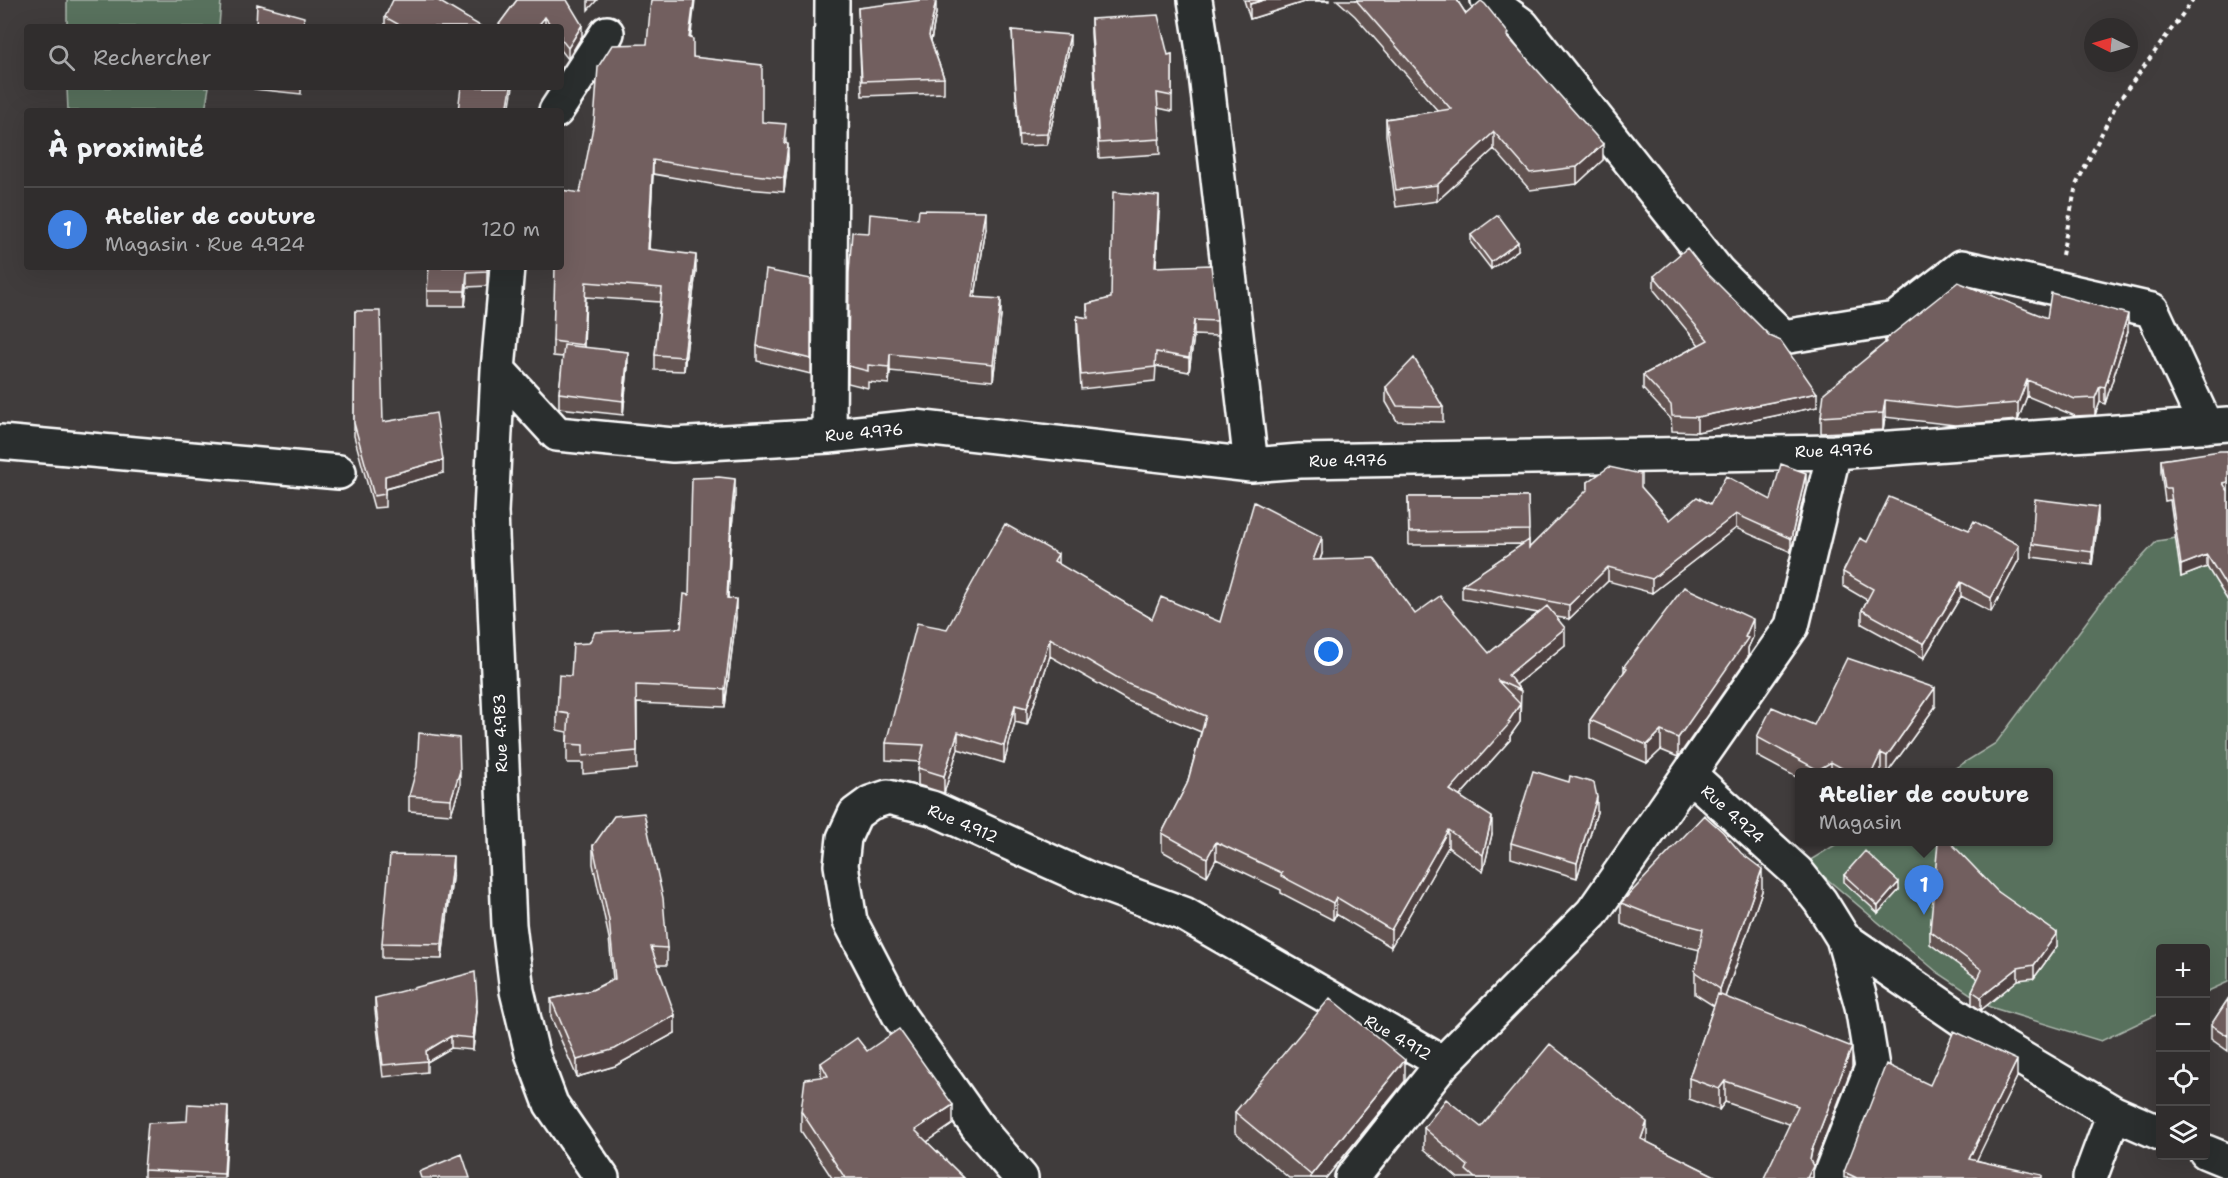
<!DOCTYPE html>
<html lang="fr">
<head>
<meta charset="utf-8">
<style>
	:root { --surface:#302d2d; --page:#383535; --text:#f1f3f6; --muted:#a8a8aa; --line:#4b4949; --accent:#e797bd }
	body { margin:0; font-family:"Shantell Sans",sans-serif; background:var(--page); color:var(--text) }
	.controls { position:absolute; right:18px; bottom:18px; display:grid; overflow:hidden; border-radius:6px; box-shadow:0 6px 24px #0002 }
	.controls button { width:54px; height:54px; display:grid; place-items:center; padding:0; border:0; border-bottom:2px solid var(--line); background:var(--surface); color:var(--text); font:30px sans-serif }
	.compass { position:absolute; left:2084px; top:18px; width:54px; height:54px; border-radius:50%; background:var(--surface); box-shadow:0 6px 24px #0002; rotate:275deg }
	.you { position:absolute; left:1329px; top:652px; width:21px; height:21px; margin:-15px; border:4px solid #fff; border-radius:50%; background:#1a73e8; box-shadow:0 0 0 9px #1a73e833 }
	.badge { display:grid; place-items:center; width:39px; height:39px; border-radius:50%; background:var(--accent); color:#fff; font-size:20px; font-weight:700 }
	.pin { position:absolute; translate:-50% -50px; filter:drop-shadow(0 2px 3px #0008) }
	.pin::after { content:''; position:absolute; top:32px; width:21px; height:18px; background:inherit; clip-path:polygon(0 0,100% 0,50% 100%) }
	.popup { position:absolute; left:1795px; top:768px; width:258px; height:78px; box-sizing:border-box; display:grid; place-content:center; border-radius:6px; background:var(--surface); filter:drop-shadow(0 2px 4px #0005); font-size:20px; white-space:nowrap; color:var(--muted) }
	.popup b { font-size:22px; color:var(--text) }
	.popup::after { content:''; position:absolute; left:50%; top:100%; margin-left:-12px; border:12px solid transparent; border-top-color:var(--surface) }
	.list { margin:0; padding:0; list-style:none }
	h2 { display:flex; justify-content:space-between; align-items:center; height:78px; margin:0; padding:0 24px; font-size:26px }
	h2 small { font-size:20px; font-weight:400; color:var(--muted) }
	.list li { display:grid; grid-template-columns:39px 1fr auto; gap:18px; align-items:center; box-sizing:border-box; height:84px; padding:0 24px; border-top:2px solid var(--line) }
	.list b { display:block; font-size:22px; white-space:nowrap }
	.list p { margin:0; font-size:20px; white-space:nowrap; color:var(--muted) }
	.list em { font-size:20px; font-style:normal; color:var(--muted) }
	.icon { flex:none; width:33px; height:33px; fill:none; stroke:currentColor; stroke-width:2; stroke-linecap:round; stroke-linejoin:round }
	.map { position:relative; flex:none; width:2228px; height:1178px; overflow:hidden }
	.search { position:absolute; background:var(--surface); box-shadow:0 6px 24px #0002; left:24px; top:24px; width:540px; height:66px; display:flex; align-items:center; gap:15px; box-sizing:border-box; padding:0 21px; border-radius:6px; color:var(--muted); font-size:22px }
	.panel { position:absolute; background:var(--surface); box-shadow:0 6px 24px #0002; left:24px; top:108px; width:540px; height:162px; border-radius:6px }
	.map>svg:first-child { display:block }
	.green { fill:#59715d; stroke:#acb8ae; stroke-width:1.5 }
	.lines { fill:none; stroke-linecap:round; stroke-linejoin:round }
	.street-casing { stroke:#fff; stroke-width:38 }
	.path { stroke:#fff; stroke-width:4; stroke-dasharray:4.5 4.5; stroke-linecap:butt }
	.street { stroke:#2a2d2e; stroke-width:33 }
	.wall { fill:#625251; stroke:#fff; stroke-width:1.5 }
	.shaded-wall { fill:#504242; stroke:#fff; stroke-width:1.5 }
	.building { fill:#725f5e; stroke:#fff; stroke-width:1.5 }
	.labels { text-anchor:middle; stroke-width:4.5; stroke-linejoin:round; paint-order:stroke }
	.street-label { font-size:16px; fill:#fff; stroke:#2a2d2e }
</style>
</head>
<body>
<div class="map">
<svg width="2228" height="1178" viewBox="0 0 2228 1178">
	<rect width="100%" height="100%" fill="#403c3c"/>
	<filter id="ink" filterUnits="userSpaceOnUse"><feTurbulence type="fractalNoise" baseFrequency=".0167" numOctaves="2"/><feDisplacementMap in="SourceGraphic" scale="12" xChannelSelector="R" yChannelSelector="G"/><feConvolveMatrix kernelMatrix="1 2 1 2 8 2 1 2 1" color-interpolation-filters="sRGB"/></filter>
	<g filter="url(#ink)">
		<path class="green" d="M67 0H221L219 27H67Z
			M67 87H209L205 111H68Z
			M2228 530V982L2206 992V948H2160V1013L2101 1041 1990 1007 1937 972 1807 862 1840 842H2048V772H1949L1996 743 2105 597 2157 541Z"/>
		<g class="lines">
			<defs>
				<path id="street" d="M1195 0 1204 57 1251 465
					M1488 0 1522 25 1718 272 1783 337 1895 319 1962 267 2152 310 2206 426
					M556 111 607 33
					M507 267 498 370 491 512 509 925 517 991 532 1053 551 1104 602 1178
					M498 370 557 434 673 445 829 436 915 427 1251 465 1300 461 1834 452 2228 424
					M829 436 832 1
					M0 442 339 472
					M1843 938 2001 1046 2114 1113 2160 1133
					M2206 1152 2228 1161
					M1021 1178 979 1129 900 1017 850 921 841 865 844 838 855 814 870 803 888 797 932 808 1089 879 1184 914 1443 1063
					M1352 1178 1443 1063 1592 913 1689 774
					M1829 1178 1872 1067 1862 1006 1843 938 1820 901 1797 872 1689 774 1792 626 1834 452
					M2090 1178 2114 1113"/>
			</defs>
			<use href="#street" class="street-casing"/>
			<path class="path" d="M2062 255 2076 185 2117 103 2193 0"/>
			<use href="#street" class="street"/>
		</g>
		<path class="wall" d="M517 0 582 36 568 59 561 50V27H497Z
			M1244 0H1329V1H1307L1250 19Z
			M1337 0H1457L1466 14 1509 38 1603 160 1577 184 1530 190 1494 149 1437 201 1396 207 1386 135V119L1438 111 1355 16Z
			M858 8 936 13 931 41 944 78V93L862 96Z
			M385 17 482 27H385Z
			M1091 19 1168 55 1172 54V111L1158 108 1160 154 1099 158 1091 33Z
			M1012 30 1070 46 1047 145 1019 146Z
			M691 38 693 57 762 122 786 139V143L788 158 784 192 734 188 653 174 649 249 696 270 684 371 655 370V355L660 302 586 297 584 347 628 367 623 415 559 408V393L563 357 553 356V341L580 193 647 44Z
			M254 87H301V94L254 89Z
			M1159 210 1156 267 1217 321V336L1194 335 1189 372 1156 366 1155 381 1081 389 1077 330V316L1087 318V304L1111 298Z
			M986 228 975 297 1001 316 993 381 890 371 889 384 868 382V388L848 383 849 273Z
			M1471 235 1518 250 1491 269 1471 243Z
			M429 267H488L487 286 467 287 465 306H427V291Z
			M1705 271 1817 407 1697 432 1672 431 1671 419 1643 389V375L1699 345 1654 290V276Z
			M811 279V374L757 361V346Z
			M355 311 383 422 443 473 385 489V507L374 508 354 436Z
			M2047 318 2128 331 2105 404 2100 402 2095 415 2075 416 2027 396 2018 420 1955 425 1885 417 1883 430 1821 433V417L1885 343V340Z
			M1386 387 1443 407V422L1397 421 1386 402Z
			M2228 451V601L2207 567 2181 577 2170 500 2165 501 2161 472V460Z
			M1588 482 1641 487 1670 520 1710 504 1771 500 1806 486 1791 552 1736 528 1652 593 1608 581 1569 619 1556 617 1565 645 1516 685 1521 691 1520 722 1510 736V740L1460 796 1492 834 1483 872 1448 847 1391 947 1336 914 1333 920 1281 893V890L1216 859 1207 876 1162 851V833L1187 784 1201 732 1128 701 1050 656 1027 725 1015 722 1004 763 958 749 944 793 918 785V768L920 762 886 760V743L947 629 1058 564 1152 619 1220 622 1322 554 1320 560 1415 614 1489 653 1538 613 1462 599V585L1523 544 1409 545 1408 497H1528L1529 548 1588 490Z
			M735 497 731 536 728 598 736 617 725 707 637 703V769L583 774V763H567V732L557 730V712L571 676 681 628 689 595Z
			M2098 520 2092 565 2032 557V544Z
			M1867 542 2019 559 1991 612 1961 596 1924 658 1862 624V610L1867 600 1843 586V572Z
			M1753 637 1748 648V657L1678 757 1661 750 1647 763 1590 738V720L1624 672V666Z
			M1935 707 1888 772H1883L1881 771V772H1800V779L1757 756V737L1814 725Z
			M460 786 451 814 409 811V796Z
			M1597 812 1577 878 1511 858V843Z
			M593 846 667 948V965H657L675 1033 615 1066 577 1077 551 1017V999L592 990 613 979 609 938 593 864Z
			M453 870 442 959 382 958V943Z
			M1844 875 1899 890 1878 913 1844 882Z
			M1762 891 1725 997 1852 1067 1813 1168V1178L1789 1124 1725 1102 1719 1110 1689 1099V1078L1714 1006 1695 994V972L1700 950 1657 939 1621 924V903Z
			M1997 891 2057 946 2034 978 2018 980 1981 1010 1972 1004V991L1978 979 1930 944V931Z
			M375 998 477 1011 473 1050 451 1048 427 1062V1072L383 1077 375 1010Z
			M2228 999V1051L2211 1039V1025Z
			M867 1051 953 1124 927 1142 964 1178H832L801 1131V1111L821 1077V1063Z
			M2017 1077 1976 1160 2042 1178H1844V1172L1930 1085Z
			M1405 1081 1326 1178H1289L1235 1133V1112Z
			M228 1119 225 1178H144V1170Z
			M1481 1127 1647 1142 1719 1178H1458L1424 1149V1128Z"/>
		<path class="shaded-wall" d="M588 0H597L588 10Z
			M694 0H695L689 52V38Z
			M936 0V13L929 51V36Z
			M1264 0H1307V1L1250 19V4Z
			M545 17V27H537Z
			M582 25V36L568 59V48Z
			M1070 35V46L1047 145V134Z
			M511 87H513L509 111H507Z
			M1494 132V149L1437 201V185Z
			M788 144V158L784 192V178Z
			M1603 144V160L1577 184V167Z
			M653 160V174L648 264V249Z
			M1159 196V210L1155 282V267Z
			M986 211V228L972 314V297Z
			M1518 242V250L1491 269V262Z
			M696 255V270L684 371V357Z
			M487 267H488L487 286Z
			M467 272V287L465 306V291Z
			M1001 299V316L993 381V364Z
			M2128 314V331L2105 404V387Z
			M1194 320V335L1189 372V358Z
			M628 352V367L623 415V401Z
			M890 354V371L889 384V367Z
			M2027 380V396L2018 420V403Z
			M2100 386V402L2095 415V398Z
			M1817 393V407L1697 432V417Z
			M1885 400V417L1883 430V413Z
			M443 460V473L385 489V476Z
			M1806 473V486L1791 552V539Z
			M735 479V497L731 536 727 617 731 518Z
			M2228 482V494L2223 483Z
			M2098 507V520L2092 565V552Z
			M1736 514V528L1652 593V579Z
			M1322 537V554L1313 578V560Z
			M2019 545V559L1991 612V598Z
			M1058 554V571L1054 561Z
			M2207 555V567L2181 577V565Z
			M1608 567V581L1569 619V605Z
			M1961 582V596L1924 658V644Z
			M736 599V617L725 707V689Z
			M1753 619V637L1748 648V657L1678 757V738L1745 637Z
			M1565 628V645L1513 687 1508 675Z
			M1050 638V656L1027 725V708Z
			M1935 688V707L1888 772H1887V756Z
			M1520 704V722L1510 736V740L1450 807V790L1508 722Z
			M1015 705V722L1004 763V746Z
			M1661 731V750L1647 763V745Z
			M958 732V749L944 793V776Z
			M1881 753V772H1872Z
			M1831 762V772H1818V770Z
			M460 771V786L451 814V799Z
			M1597 797V812L1577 878V863Z
			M1492 817V834L1483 872V855Z
			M1448 830V847L1391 947V930Z
			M1216 842V859L1207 876V858Z
			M453 856V870L442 959V944Z
			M1762 869V891L1720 1011V989Z
			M1899 882V890L1878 913V906Z
			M1336 897V914L1333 920V903Z
			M2057 933V946L2034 978V965Z
			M2018 968V980L1981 1010V997Z
			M477 999V1011L473 1050V1038Z
			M675 1015V1033L615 1066 577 1077V1060Z
			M451 1036V1048L427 1062 426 1051Z
			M1852 1047V1067L1813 1168V1178H1807L1812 1150Z
			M1405 1060V1081L1326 1178H1311V1175Z
			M2017 1060V1077L1969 1176V1159Z
			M1725 1081V1102L1719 1110V1089Z
			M953 1105V1124L915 1150V1130Z
			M228 1106V1119L224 1178V1174Z
			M1647 1122V1143L1641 1139Z"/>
		<path class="building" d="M393 0H437L482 27H403L385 17Z
			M517 0H567L582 25 568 48 561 39V27H552L545 17 537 27H497Z
			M651 0H694L689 38 693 39V57L762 65V122L786 124 784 143 788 144 784 178 734 173 653 160 648 249 696 255 684 357 655 355 662 288 586 282 583 345 553 341 555 267H561V190L580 193 594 122 598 67 612 45 647 44Z
			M922 0H936L929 36 944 78 862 81 858 8Z
			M1249 0H1264L1250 4Z
			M1356 0H1457L1466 14 1481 1 1485 4 1509 34 1507 36 1603 144 1577 167 1530 173 1494 132 1437 185 1396 190 1386 119 1451 109Z
			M257 4 304 17 303 27H256Z
			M1158 15 1168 55 1172 54V96L1157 93 1160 139 1099 143 1091 19Z
			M1012 30 1070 35 1047 134 1019 135Z
			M461 87H511L507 111H458Z
			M1113 192 1159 196 1155 267 1211 265 1217 321 1194 320 1189 358 1156 352 1155 367 1081 375 1077 316 1088 318 1087 304 1111 298Z
			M919 210 986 211 972 297 1001 299 993 364 890 354 889 367 868 365V371L848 366 849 273 852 232 869 233 870 214 918 219Z
			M1498 215 1518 242 1491 262 1471 235Z
			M1687 248 1705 271 1770 336 1781 341 1817 393 1697 417 1672 416 1671 405 1643 375 1708 340 1654 276Z
			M429 267H487V271L467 272 465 291H427Z
			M766 270 811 279V359L757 346Z
			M1958 282 2047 318 2051 293 2128 314 2105 387 2100 386 2095 398 2075 399 2027 380 2018 403 1955 408 1885 400 1883 413 1821 417 1824 393 1886 342 1885 340Z
			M355 311H380L383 422 436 413 443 460 385 476V494L374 496 354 423Z
			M564 345 628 352 623 401 559 393Z
			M1414 358 1443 407 1397 406 1386 387Z
			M2220 451H2228V482L2223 483 2228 491V589L2207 555 2181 565 2170 488H2165L2161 460Z
			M1781 464 1806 473 1791 539 1736 514 1652 579 1608 567 1569 605 1462 585 1529 540V548L1588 489V482L1609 467 1641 474V487L1670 520 1697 497 1710 504 1726 476 1771 500Z
			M719 477 735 479 731 518 727 598 736 599 725 689 636 685 637 751 583 756V745L567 744 569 714 557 712 559 675 571 676 573 644 589 643 595 632 681 628 684 594 689 595 692 478Z
			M1408 497H1528L1529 530 1409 532Z
			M1889 497 1969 530 1974 521 2019 545 1991 598 1961 582 1924 644 1862 610 1873 589 1843 572 1860 538 1867 542Z
			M2035 499 2098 507 2092 552 2032 544Z
			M1254 502 1322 537 1313 560 1374 558 1415 614 1440 596 1489 653 1547 606 1565 628 1508 675 1521 691 1497 680 1520 704 1508 722 1510 723 1450 790 1492 817 1483 855 1448 830 1391 930 1336 897 1333 903 1281 876 1282 873 1216 842 1207 858 1162 833 1187 784 1206 716 1128 684 1050 638 1027 708 1015 705 1004 746 958 732 944 776 918 768 924 745 886 743 917 623 947 629 1005 524 1058 554 1054 561 1152 619 1161 597 1220 622Z
			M1684 587 1753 619 1745 637 1748 638 1678 738 1661 731 1647 745 1590 720 1627 668 1624 666Z
			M1847 658 1935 688 1887 756 1881 753 1872 772H1849L1831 762 1818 770 1757 737 1772 707 1814 725Z
			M419 733 459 738 460 771 451 799 409 796 417 767Z
			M1533 771 1569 782 1570 776 1594 783 1597 797 1577 863 1511 843Z
			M644 813 663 898 667 948 651 947 675 1015 615 1049 577 1060 551 999 592 990 615 979 609 920 593 846 614 816Z
			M1704 815 1723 832 1741 853 1762 869 1720 989 1695 972 1703 929 1657 917 1621 903Z
			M1938 842H1950L1997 891 2057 933 2034 965 2018 968 1981 997 1972 991 1982 970 1930 931Z
			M1865 851 1899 882 1878 906 1844 875Z
			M390 855 453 856 442 944 382 943Z
			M475 972 477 999 473 1038 451 1036 426 1051 427 1061 383 1065 375 998Z
			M1718 994 1852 1047 1812 1150 1810 1160 1813 1166 1807 1178H1764L1798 1106 1725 1081 1719 1089 1689 1078Z
			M1330 998 1405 1060 1311 1175 1235 1112Z
			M2228 999V1036L2211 1025Z
			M899 1029 953 1105 915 1130 964 1178H845L801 1111 805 1079 828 1076 821 1063 857 1038 867 1051Z
			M1954 1031 2017 1060 1969 1159 2042 1175V1178H1857L1844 1172 1886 1064 1930 1085Z
			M1550 1044 1647 1122 1641 1139 1719 1178H1475L1466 1170 1468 1166 1424 1128 1446 1099 1481 1127Z
			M188 1104 228 1106 224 1174 144 1170 148 1123 187 1121Z
			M462 1154 470 1178H421L419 1172Z"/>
	</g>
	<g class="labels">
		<g class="street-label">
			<text transform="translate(864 432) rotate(-5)" y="6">Rue 4.976</text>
			<text transform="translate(1834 450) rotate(-2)" y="6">Rue 4.976</text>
			<text transform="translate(1348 460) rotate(-1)" y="6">Rue 4.976</text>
			<text transform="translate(500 733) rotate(-92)" y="6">Rue 4.983</text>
			<text transform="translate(1733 814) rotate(42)" y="6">Rue 4.924</text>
			<text transform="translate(963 823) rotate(23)" y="6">Rue 4.912</text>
			<text transform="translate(1398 1037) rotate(30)" y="6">Rue 4.912</text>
		</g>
	</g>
</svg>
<div class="controls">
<button>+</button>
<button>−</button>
<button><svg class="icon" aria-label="locate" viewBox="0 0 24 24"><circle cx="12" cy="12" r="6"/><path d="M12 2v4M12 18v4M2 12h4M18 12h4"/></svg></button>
<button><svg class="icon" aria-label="layers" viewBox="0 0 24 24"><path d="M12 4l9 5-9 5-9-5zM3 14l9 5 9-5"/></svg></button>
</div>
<svg class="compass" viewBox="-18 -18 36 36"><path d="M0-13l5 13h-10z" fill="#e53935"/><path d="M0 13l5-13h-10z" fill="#a8a8aa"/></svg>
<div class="you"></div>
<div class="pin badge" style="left:1924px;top:915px;background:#3f7fe0">1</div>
<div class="popup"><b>Atelier de couture</b>Magasin</div>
<div class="search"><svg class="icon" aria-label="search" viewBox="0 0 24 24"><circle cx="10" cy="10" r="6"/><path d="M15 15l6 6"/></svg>Rechercher</div>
<section class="panel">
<h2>À proximité<small></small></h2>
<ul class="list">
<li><span class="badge" style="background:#3f7fe0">1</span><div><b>Atelier de couture</b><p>Magasin · Rue 4.924</p></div><em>120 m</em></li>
</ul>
</section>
</div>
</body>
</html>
